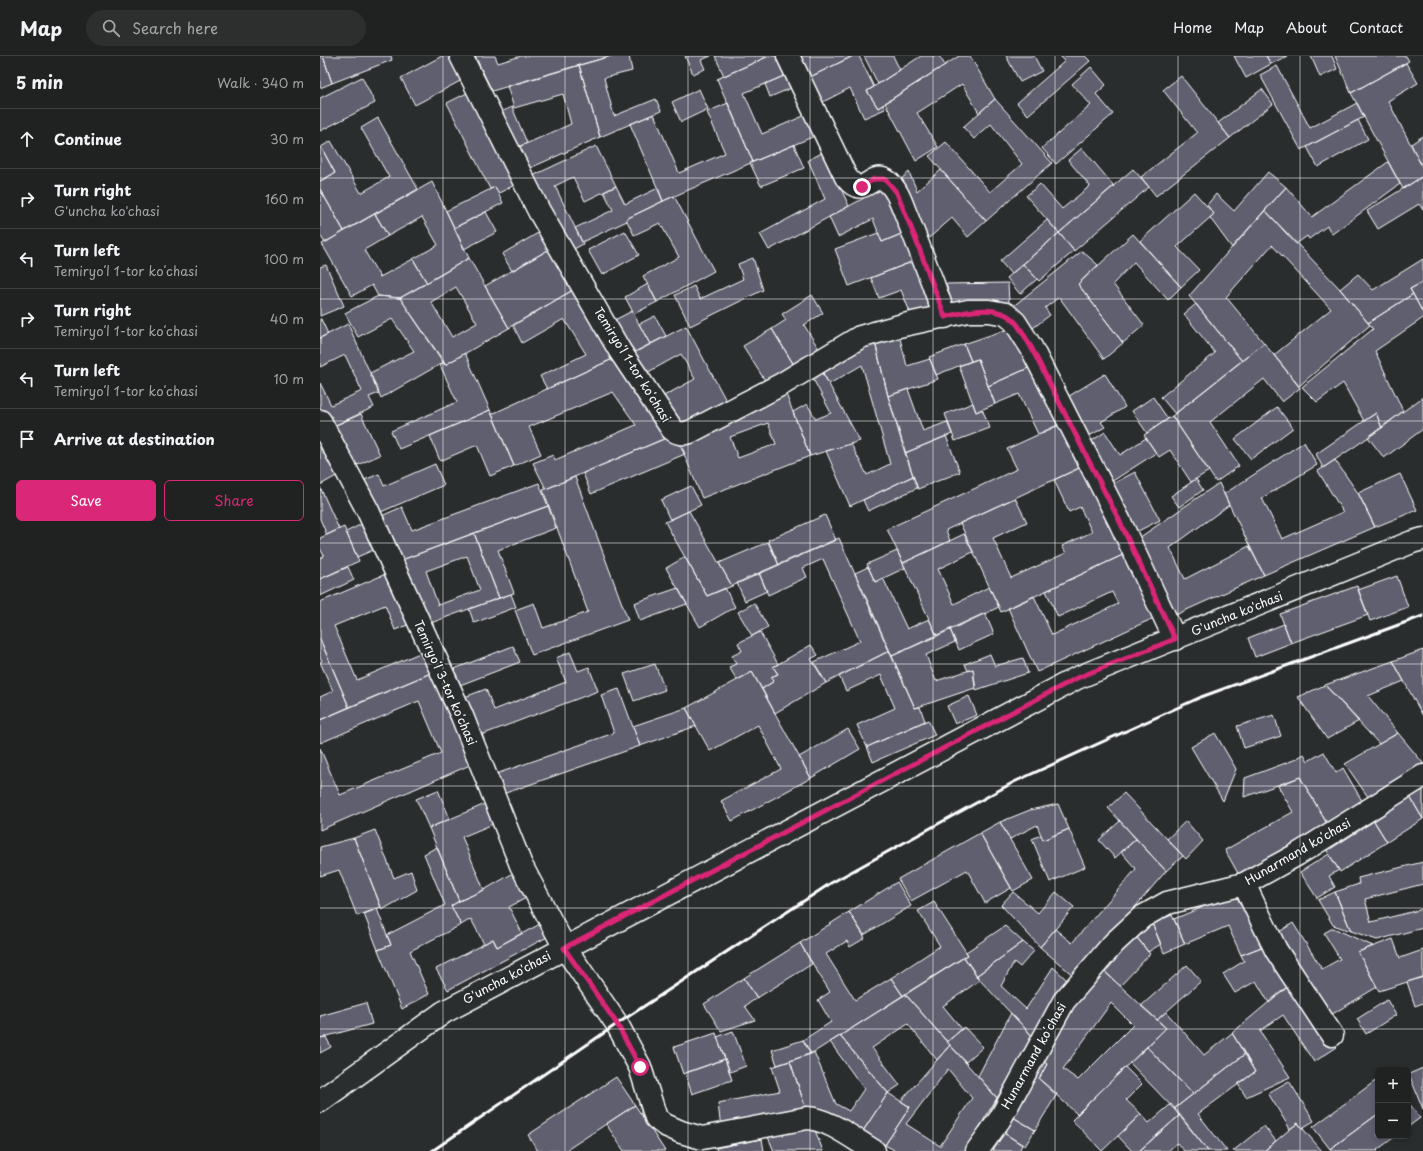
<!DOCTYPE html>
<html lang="en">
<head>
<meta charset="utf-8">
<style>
	:root { --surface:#202222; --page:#2d2f2f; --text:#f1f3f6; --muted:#a2a4a5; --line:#3d3f40; --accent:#db2777 }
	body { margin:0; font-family:"Playpen Sans",sans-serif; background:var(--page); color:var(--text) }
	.controls { position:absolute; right:12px; bottom:12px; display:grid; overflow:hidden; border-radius:6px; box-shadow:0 2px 6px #0003 }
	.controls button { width:36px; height:36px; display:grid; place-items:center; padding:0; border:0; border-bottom:1px solid var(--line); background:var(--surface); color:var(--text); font:20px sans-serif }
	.stop { position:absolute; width:12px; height:12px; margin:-9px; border:3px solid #db2777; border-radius:50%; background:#fff }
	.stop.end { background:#db2777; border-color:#fff; box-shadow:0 1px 4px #0008 }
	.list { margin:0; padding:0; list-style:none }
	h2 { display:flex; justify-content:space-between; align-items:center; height:52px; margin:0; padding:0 16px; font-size:17px }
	h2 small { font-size:13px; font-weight:400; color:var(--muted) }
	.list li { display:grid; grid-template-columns:26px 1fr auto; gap:12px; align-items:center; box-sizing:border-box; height:60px; padding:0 16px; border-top:1px solid var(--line) }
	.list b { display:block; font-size:15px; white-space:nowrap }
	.list p { margin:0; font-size:13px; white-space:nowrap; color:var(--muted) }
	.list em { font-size:13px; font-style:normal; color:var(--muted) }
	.actions { display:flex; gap:8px; padding:12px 16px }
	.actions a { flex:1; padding:9px 0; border:1px solid var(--accent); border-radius:6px; text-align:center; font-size:14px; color:var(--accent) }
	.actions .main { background:var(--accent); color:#fff }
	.icon { flex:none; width:22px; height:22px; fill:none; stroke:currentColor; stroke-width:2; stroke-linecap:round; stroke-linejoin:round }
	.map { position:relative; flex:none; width:1103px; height:1095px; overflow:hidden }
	header { display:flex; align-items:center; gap:24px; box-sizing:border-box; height:56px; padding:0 20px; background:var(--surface); border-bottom:1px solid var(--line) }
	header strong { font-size:19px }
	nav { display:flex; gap:22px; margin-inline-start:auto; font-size:14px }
	.search { width:280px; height:36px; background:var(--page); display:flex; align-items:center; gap:10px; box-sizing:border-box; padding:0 14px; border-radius:22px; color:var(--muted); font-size:15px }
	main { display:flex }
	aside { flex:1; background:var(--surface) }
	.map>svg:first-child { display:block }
	.building { fill:#5f5e70; stroke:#fff; fill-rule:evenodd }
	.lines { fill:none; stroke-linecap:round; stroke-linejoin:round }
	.street-casing { stroke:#fff; stroke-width:25 }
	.secondary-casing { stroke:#fff; stroke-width:25 }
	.street { stroke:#2a2d2e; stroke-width:22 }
	.secondary { stroke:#2a2d2e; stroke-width:22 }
	.rail { stroke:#fff; stroke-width:3 }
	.route { stroke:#db2777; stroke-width:5 }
	.grid { fill:none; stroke:#fff; stroke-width:1; stroke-opacity:0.55 }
	.labels { text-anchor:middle; stroke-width:3.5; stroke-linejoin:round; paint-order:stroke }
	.street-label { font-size:12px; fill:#fff; stroke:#2a2d2e }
</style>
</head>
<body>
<header>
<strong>Map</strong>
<div class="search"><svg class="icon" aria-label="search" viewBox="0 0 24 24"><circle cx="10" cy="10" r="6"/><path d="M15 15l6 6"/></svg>Search here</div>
<nav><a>Home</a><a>Map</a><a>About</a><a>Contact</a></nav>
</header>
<main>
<aside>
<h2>5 min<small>Walk · 340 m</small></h2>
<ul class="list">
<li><svg class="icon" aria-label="ahead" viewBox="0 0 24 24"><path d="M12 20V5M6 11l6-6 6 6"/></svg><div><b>Continue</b></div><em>30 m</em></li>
<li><svg class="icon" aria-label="right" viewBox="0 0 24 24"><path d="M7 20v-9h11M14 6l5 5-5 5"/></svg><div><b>Turn right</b><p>G'uncha ko'chasi</p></div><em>160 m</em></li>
<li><svg class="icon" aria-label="left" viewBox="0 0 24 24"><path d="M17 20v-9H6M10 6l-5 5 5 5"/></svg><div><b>Turn left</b><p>Temiryoʻl 1-tor koʻchasi</p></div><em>100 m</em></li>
<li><svg class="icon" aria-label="right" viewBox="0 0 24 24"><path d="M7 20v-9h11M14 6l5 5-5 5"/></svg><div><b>Turn right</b><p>Temiryoʻl 1-tor koʻchasi</p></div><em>40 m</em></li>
<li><svg class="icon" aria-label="left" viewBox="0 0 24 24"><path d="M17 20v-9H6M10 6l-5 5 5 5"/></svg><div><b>Turn left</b><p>Temiryoʻl 1-tor koʻchasi</p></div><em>10 m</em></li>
<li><svg class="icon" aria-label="arrive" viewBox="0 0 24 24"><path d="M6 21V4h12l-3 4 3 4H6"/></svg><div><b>Arrive at destination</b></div></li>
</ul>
<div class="actions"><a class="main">Save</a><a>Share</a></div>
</aside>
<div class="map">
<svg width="1103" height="1095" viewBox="0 0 1103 1095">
	<rect width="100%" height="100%" fill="#2a2d2e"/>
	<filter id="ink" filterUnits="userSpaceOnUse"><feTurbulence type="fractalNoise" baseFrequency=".025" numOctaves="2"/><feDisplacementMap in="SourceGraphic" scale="8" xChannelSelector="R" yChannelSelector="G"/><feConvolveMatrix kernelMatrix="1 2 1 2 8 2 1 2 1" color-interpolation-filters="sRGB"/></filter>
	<g filter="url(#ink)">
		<path class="building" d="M0 0H3L12 27 0 32Z
			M3 0H71L72 4 12 27Z
			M122 0H132L144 23 95 49 81 22Z
			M155 0H175L178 7 201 0H291L172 35Z
			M291 0H309L312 15 284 22 294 60 336 43 341 55 280 81 259 9Z
			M365 0H391L381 4 385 13 373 18Z
			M395 0H449L404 20Z
			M449 0H463L471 17 424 37 442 78 488 58 497 79 433 106 397 23Z
			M472 0H533L484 24Z
			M533 0H539L554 31 547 35 558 52 563 49 565 53 544 62 530 32 497 49 484 24Z
			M544 0H573L580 14 558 28Z
			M601 0H619L625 9 558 52 547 35Z
			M639 0H650L675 43 659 57 642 28 597 57 618 91 596 105 565 47Z
			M686 0H714L722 15 700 26Z
			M740 0H765L770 5 708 59 697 47 745 5Z
			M914 0H946L951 8 926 22Z
			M946 0H967L951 8Z
			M991 0H1012L1017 13 1000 21Z
			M1015 0H1086L1089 5 1031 37Z
			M1086 7 1098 27 1068 45 1103 112V120L1083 133 1031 37Z
			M259 9 280 81 201 116 192 94 251 68 243 38 194 52 187 30Z
			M957 10 990 72 1037 47 1044 61 981 94 940 19Z
			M771 11 786 29 776 38 793 58 736 108 722 92 771 49 752 28Z
			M471 17 476 30 450 41 445 28Z
			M861 20 910 82 836 140 821 121 877 77 843 34Z
			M42 21 55 47 0 75V42Z
			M155 33 202 125 179 137 175 131 170 133 127 47Z
			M379 33 388 53 361 66 352 46Z
			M942 33 953 48 910 82 898 67Z
			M675 43 732 107 666 165 609 100 626 86 670 136 702 108 671 68 654 83 643 71Z
			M408 47 433 106 343 145 310 68 334 58 359 117 405 97 387 56Z
			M192 51 207 87 192 94 176 58Z
			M58 62 98 133 24 175 0 133V125L15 117 1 91 11 85 41 137 69 121 41 72Z
			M1038 64 1048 83 998 111 987 91Z
			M1103 80V105L1100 107 1091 88Z
			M474 89 484 112 441 130 430 107Z
			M276 90 296 130 265 145 253 121 235 130 263 188 245 198 208 122Z
			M0 91H1L15 117 0 125Z
			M762 92 794 130 739 177 706 140 720 128 742 153 770 130 748 104Z
			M504 96 529 150 449 194 440 178 505 143 488 104Z
			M1068 106 1080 128 1012 178 1007 170 989 183 987 180 976 188 945 154 966 131 992 161Z
			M813 113 829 131 754 195 739 177Z
			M621 114 666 165 648 181 632 162 602 188 575 129 589 116 597 135Z
			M948 116 966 131 912 192 890 162 894 158 887 149 896 138 914 155Z
			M1103 120V154L1099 148 1058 173 1047 155Z
			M112 126 149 202 107 227 93 203 118 189 102 161 68 180 55 158Z
			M568 129 586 176 562 186 553 163 518 181 509 161Z
			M296 130 305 148 338 132 343 145 306 163 307 165 262 186 255 172 293 154 284 136Z
			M175 131 183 147 134 172 126 155Z
			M0 133 24 175 5 187 0 179Z
			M874 136 894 158 857 191 879 214 861 231 820 185Z
			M354 140 394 215 337 246 323 220 359 201 340 167 314 179 306 163Z
			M945 154 1020 233 1050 269 979 330 954 299 1011 253 952 189 906 241 944 287 922 305 869 240Z
			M166 156 177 176 144 193 134 172Z
			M55 158 68 180 44 194 60 221 93 203 107 227 80 242 58 240 52 229 32 240 2 188Z
			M727 164 739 177 691 218 680 205Z
			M225 173 235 190 192 215 182 198Z
			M305 175 319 199 282 219 268 194Z
			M586 176 600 203 529 230 515 193 558 177 562 186Z
			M739 177 754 195 719 225 703 208Z
			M813 178 861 231 848 244 814 206 793 228 824 269 803 287 758 228Z
			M235 190 258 231 189 272 165 230Z
			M762 195 778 209 758 228 803 287 784 303 739 241 725 252 730 259 705 278 691 252Z
			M149 202 189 272 125 309 80 242ZM136 231 157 267 132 281 111 246Z
			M433 202 443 234 370 270 355 239 374 230 380 243 423 223 418 208Z
			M1103 203V226L1090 233 1093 238 1048 267 1020 233 1038 218 1053 234Z
			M596 204 615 253 592 261 581 234 559 242 551 222Z
			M703 208 717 223 700 238 687 222Z
			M6 209 24 250 0 260V211Z
			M1103 226V257L1090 233Z
			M688 227 689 247 625 248 624 228Z
			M328 228 337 246 314 258 305 241Z
			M258 231 297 301 227 333 220 320 266 298 244 263 202 287 193 269Z
			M1093 238 1103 257V262L1055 295 1083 355 1062 372 1056 357 1044 365 1023 327 997 346 982 331 1053 273 1048 267Z
			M492 239 503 257 484 269 502 298 477 314 452 273 466 264 462 258Z
			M58 240 80 242 124 306 61 342 50 317 94 295 72 263 38 281 25 257Z
			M876 248 922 305 855 358 841 341 895 297 864 258Z
			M312 255 330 288 307 300 289 267Z
			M335 260 346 280 330 288 319 268Z
			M0 263H1L8 278 0 282Z
			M28 268 59 337 49 341 54 351 7 373 0 361V327L11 349 42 335 25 299 0 311V282Z
			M366 270 409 350 362 376 340 342 375 323 361 298 321 320 310 299Z
			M691 272 713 310 668 330 658 303 651 305 644 288Z
			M452 273 477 314 449 331 423 290Z
			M578 275 587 310 610 303 618 323 568 340 554 282Z
			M554 282 568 340 593 420 530 450 506 395 531 388 547 419 570 408 542 309 509 328 500 312Z
			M944 287 980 332 962 346 944 323 890 366 919 410 896 426 852 360Z
			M644 288 651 305 616 319 609 301Z
			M145 297 170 354 79 393 71 375 137 346 120 309 124 306 125 309Z
			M297 301 348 381 226 433 213 407 233 399 235 404 316 369 293 336 209 371 221 398 194 410 172 358Z
			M658 303 675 348 656 356 639 310Z
			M713 310 740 368 718 378 699 338 675 348 668 330Z
			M500 312 540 385 490 400 473 356 487 348 496 363 511 357 491 319Z
			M785 318 805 351 781 366 785 371 764 383 741 345Z
			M464 333 490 400 382 442 360 388ZM448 367 456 388 418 402 410 381Z
			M588 333 603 375 627 366 632 378 585 397 568 340Z
			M833 341 848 363 827 377 812 355Z
			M1103 341V373L1064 402 1048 381Z
			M653 347 656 356 662 353 670 372 635 385 625 358Z
			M957 351 973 372 931 403 915 383Z
			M170 354 194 410 170 420 157 389 120 405 110 380Z
			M1056 357 1062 372 1003 412 996 398Z
			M41 358 60 399 33 411 14 370Z
			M852 360 889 415 871 426 850 394 839 401 824 379Z
			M739 369 759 412 626 474 630 485 583 507 567 473 697 413 687 393Z
			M785 376 800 399 826 382 836 397 791 426 767 388Z
			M356 378 365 398 271 438 263 417Z
			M626 380 640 416 598 433 585 397Z
			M0 386 22 417 0 429Z
			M984 386 997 409 942 442 962 483 1023 456 998 415 1015 404 1038 437 1055 471 944 519 904 438Z
			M115 408 124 429 56 458 42 425 59 418 64 430Z
			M768 408 809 496 681 556 640 467 695 442 707 466 673 482 691 522 746 497 742 490 772 476 760 451 749 456 734 424Z
			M815 416 840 464 812 478 787 431Z
			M1080 418 1097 454 1055 471 1038 437Z
			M593 420 597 432 548 455 543 444Z
			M255 421 308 564 212 599 195 554 214 547 223 572 268 556 223 434Z
			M876 423 883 434 859 451 851 440Z
			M219 427 228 450 79 505 57 462 82 451 92 474Z
			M899 427 909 449 850 492 865 523 929 490 944 519 851 561 816 484Z
			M371 430 381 449 350 464 341 444Z
			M0 431 19 473 7 479 0 463Z
			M228 450 236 472 178 494 194 537 179 542 154 477Z
			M369 455 412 530 387 540 345 466Z
			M505 459 516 484 459 509 448 484Z
			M46 466 58 492 37 501 26 476Z
			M24 471 39 505 0 523V502L4 500 0 492V482Z
			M154 477 179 542 108 568 79 505ZM147 500 160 534 118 549 106 515Z
			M644 478 653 496 618 513 634 548 669 531 679 551 617 580 583 507Z
			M519 482 569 595 506 627 494 606 540 585 503 503 483 512 487 521 448 539 439 517Z
			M448 486 459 509 412 530 399 507Z
			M577 495 585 512 555 526 547 508Z
			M807 497 836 561 717 616 688 552 714 540 732 579 798 548 792 536 738 561 726 535Z
			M365 501 387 540 405 532 415 551 380 571 346 512Z
			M28 511 34 524 0 540V523Z
			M548 511 555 526 563 522 587 573 609 563 617 580 572 600 535 517Z
			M68 517 90 568 75 574 65 549 14 570 37 624 102 596 111 617 29 651 0 583V546Z
			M439 517 447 535 425 545 417 527Z
			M1077 520 1088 551 1050 565 1038 534Z
			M1037 530 1048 559 971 587 960 558Z
			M358 532 367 548 320 565 314 547Z
			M191 538 196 551 154 567 149 553Z
			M434 547 448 571 432 580 418 556Z
			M665 557 674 578 639 594 630 573Z
			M964 568 971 587 935 601 928 582Z
			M630 573 635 586 606 599 616 625 653 613 655 632 595 652 572 600Z
			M440 576 458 608 453 611 458 618 451 621 454 625 442 633 432 616 417 624 409 611 416 608 412 600 422 595 418 587Z
			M0 583 29 651 0 664V641L13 635 0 606 2 605 0 601Z
			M491 589 498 599 491 603 506 627 455 657 442 633 454 625 451 621 458 618 453 611Z
			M193 590 200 606 140 629 134 613Z
			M1103 594V660L1073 605Z
			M569 595 595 652 600 651 605 665 547 691 537 669 575 652 561 619 526 635 519 620Z
			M250 596 258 615 269 611 278 635 156 681 142 642 166 633 174 654 246 626 236 602Z
			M670 598 675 610 703 602 708 617 656 634 653 613 648 615 645 608Z
			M1073 605 1084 625 1048 640 1078 677 1059 688 1005 629Z
			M335 608 345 634 314 645 304 618Z
			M432 616 491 722 412 765 401 745 461 713 438 669 390 695 366 652Z
			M111 617 157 706 0 774V692L20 739 121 697 99 645 0 687V664Z
			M1005 629 1039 665 1007 683 978 641Z
			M299 633 320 690 180 739 173 719 294 677 281 639Z
			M649 640 657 659 635 668 627 650Z
			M366 652 376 670 320 690 313 670Z
			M954 659 961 680 924 692 917 670Z
			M608 664 615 679 553 706 547 691Z
			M528 673 540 693 491 722 479 701Z
			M895 677 916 713 903 745 871 691Z
			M1078 677 1103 707V712L1051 745 1025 708Z
			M1004 696 1016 717 1023 712 1045 750 1009 771 980 721 924 741 925 722 974 704 984 698 988 705Z
			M980 721 1009 771 920 821 905 794 973 756 958 730Z
			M1103 733V763L1090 741Z
			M118 734 130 763 109 772 96 743Z
			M804 737 863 800 846 815 788 752Z
			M1090 741 1103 763 1067 786 1054 765Z
			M170 746 178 766 142 781 164 834 139 845 109 772Z
			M738 748 749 773 723 784 717 769 690 783 680 766 710 754Z
			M800 765 816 783 795 802 779 784Z
			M866 765 883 785 866 803 847 783Z
			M1054 765 1067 786 1020 816 1007 795Z
			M680 766 713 824 693 835 660 777Z
			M749 773 765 811 730 826 712 783 721 779 723 784Z
			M55 774 74 822 91 815 97 834 62 854 34 782Z
			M660 777 691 832 665 847 647 814 591 845 578 823Z
			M34 782 61 851 37 860 19 814 0 820V791Z
			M816 783 846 815 755 921 720 891 735 873 752 887 816 813 801 796Z
			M117 791 139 845 131 850 141 869 90 895 109 938 82 953 58 894 71 889 67 879 125 849 104 798Z
			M1009 798 1019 814 1009 820 1015 831 997 842 980 816Z
			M1103 806V828L1045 843 1051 866 1103 853V872L1057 884 1031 875 1015 836 1039 828 1038 822Z
			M197 815 210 840 189 851 202 877 177 891 173 883 164 888 151 863 141 869 131 850 139 845 164 834Z
			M577 826 591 850 544 879 529 856Z
			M921 835 944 890 921 899 908 870 865 888 854 863Z
			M693 836 718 857 736 836 754 851 720 891 681 849Z
			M1015 836 1031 875 1013 869 998 844Z
			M614 846 648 899 583 940 571 922 620 890 598 855Z
			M57 853 71 889 58 894 44 858Z
			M529 856 545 882 530 891 527 885 506 898 535 944 571 922 583 940 491 998 483 984 511 966 498 944 510 936 480 887Z
			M852 859 865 888 844 897 832 867Z
			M222 867 229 880 128 934 116 913 173 883 177 891Z
			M832 867 841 888 828 896 815 879Z
			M973 867 1002 913 1020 903 1004 877 1013 872 1053 890 1038 896 1057 931 1004 963 953 880Z
			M685 870 703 886 656 920 644 901 648 899 646 896Z
			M815 879 830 898 800 930 783 914Z
			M1073 883 1080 902 1103 894V921L1059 935 1038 896Z
			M703 886 714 895 700 911 694 906 681 930 706 953 733 911 748 925 714 982 656 920Z
			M480 887 492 908 437 942 424 922Z
			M944 890 970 929 949 947 936 925 915 937 903 918 924 905 921 899Z
			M644 901 660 924 623 950 642 973 627 986 585 938Z
			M867 909 881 925 837 964 821 950Z
			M783 914 846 972 757 1058 719 1023 727 1008 720 1002 737 972ZM791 947 813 969 758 1024 743 1013Z
			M1103 921V947L1095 950 1087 926Z
			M424 922 437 942 425 950 435 964 401 975 384 948Z
			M974 925 1017 991 994 1006 963 959 940 975 970 1021 926 1041 918 1028 935 1016 912 977Z
			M585 938 630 989 617 1004 588 968 552 992 580 1029 568 1037 520 980Z
			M1067 944 1076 959 1046 978 1037 963Z
			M46 947 52 968 0 982V960Z
			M846 956 884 999 912 977 925 998 873 1038 827 991 846 972 837 964Z
			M691 957 714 982 677 1042 658 1020Z
			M644 971 663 991 646 1006 627 986Z
			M413 975 426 1010 410 1016 397 981Z
			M396 977 405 1003 363 1018 354 991Z
			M520 980 568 1037 543 1075 487 1056 470 1005 494 996 516 1048 529 1055 544 1033 510 986Z
			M6 981 11 991 0 997V982Z
			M483 984 491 998 457 1009 452 994Z
			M630 989 677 1042 645 1095H576L565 1089 590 1051 581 1045ZM628 1013 652 1042 620 1090 586 1068Z
			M827 991 873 1038 854 1053 810 1007Z
			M925 998 935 1016 878 1058 907 1095H888L854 1053Z
			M720 1002 727 1008 719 1023 737 1038 715 1074 686 1057Z
			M405 1003 412 1024 372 1038 365 1017Z
			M470 1005 487 1056 401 1073 398 1047 460 1035 452 1011Z
			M805 1011 822 1028 806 1044 821 1058 782 1095 752 1064Z
			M1103 1012V1053L1089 1018Z
			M296 1021 315 1049 245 1095H218L208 1079Z
			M1058 1023V1058L1010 1093 993 1071Z
			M969 1025 994 1065 982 1072 978 1067 970 1073 948 1037Z
			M568 1037 590 1051 565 1089 543 1075Z
			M1088 1046 1100 1062 1088 1071Z
			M851 1048 860 1059 819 1095H812L798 1080 821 1058 829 1067Z
			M315 1049 345 1095H304L286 1068Z
			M686 1057 715 1074 705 1090 677 1073Z
			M1058 1058V1080H1076L1057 1094 1058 1095H1012L1010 1093Z
			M860 1059 888 1095H864L857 1087 848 1095H819Z
			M491 1064 503 1095H454L448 1081Z
			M978 1067 1002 1095H944L970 1073Z
			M944 1070 956 1085 944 1095H913Z
			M684 1077 702 1089 699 1095H673Z
			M442 1083 444 1095H397L396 1092Z"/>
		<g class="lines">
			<defs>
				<path id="street" d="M141 0 219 155 300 295 352 373C358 378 362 378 370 376L462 328 540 281 579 270 648 255H669L686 258 695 266 711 291 800 466 855 583
					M468 0 526 121C545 146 551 112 568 126 578 134 582 149 587 161 600 193 613 227 625 261
					M0 365 48 455 142 660 201 809 245 892 297 968 320 1011 336 1062 345 1069 361 1076 382 1082 487 1062C509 1063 535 1084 554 1095
					M924 828 956 894 1012 979
					M657 1095 680 1063 744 945 794 887 822 861 847 847 924 828 978 798 1103 720"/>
				<path id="secondary" d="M0 1045 124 956 757 622 1092 486 1103 483"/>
			</defs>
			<use href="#street" class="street-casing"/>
			<use href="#secondary" class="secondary-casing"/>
			<use href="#street" class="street"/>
			<use href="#secondary" class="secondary"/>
			<path class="rail" d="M112 1095 297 968 511 827 694 726 881 641 1103 560"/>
		</g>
	</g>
	<g class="lines" filter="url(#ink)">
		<path class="route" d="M320 1011 297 968 244 892 757 622 855 583 800 466 711 291C706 283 702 274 696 267 680 247 647 255 625 261L596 184 577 137 568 126 564 123H554L542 131"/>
	</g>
	<path class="grid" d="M123 0V1095M245 0V1095M368 0V1095M490 0V1095M613 0V1095M735 0V1095M858 0V1095M980 0V1095M0 122H1103M0 243H1103M0 365H1103M0 487H1103M0 608H1103M0 730H1103M0 852H1103M0 973H1103"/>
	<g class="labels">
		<g class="street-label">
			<text transform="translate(312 309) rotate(58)" y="4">Temiryoʻl 1-tor koʻchasi</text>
			<text transform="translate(917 558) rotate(-22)" y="4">G'uncha ko'chasi</text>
			<text transform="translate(125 627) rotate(66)" y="4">Temiryoʻl 3-tor koʻchasi</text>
			<text transform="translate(978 796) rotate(-30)" y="4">Hunarmand koʻchasi</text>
			<text transform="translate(187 922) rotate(-28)" y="4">G'uncha ko'chasi</text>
			<text transform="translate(714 1000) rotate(-61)" y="4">Hunarmand koʻchasi</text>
		</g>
	</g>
</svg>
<div class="controls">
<button>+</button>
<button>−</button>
</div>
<div class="stop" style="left:320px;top:1011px"></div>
<div class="stop end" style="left:542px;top:131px"></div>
</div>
</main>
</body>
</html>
